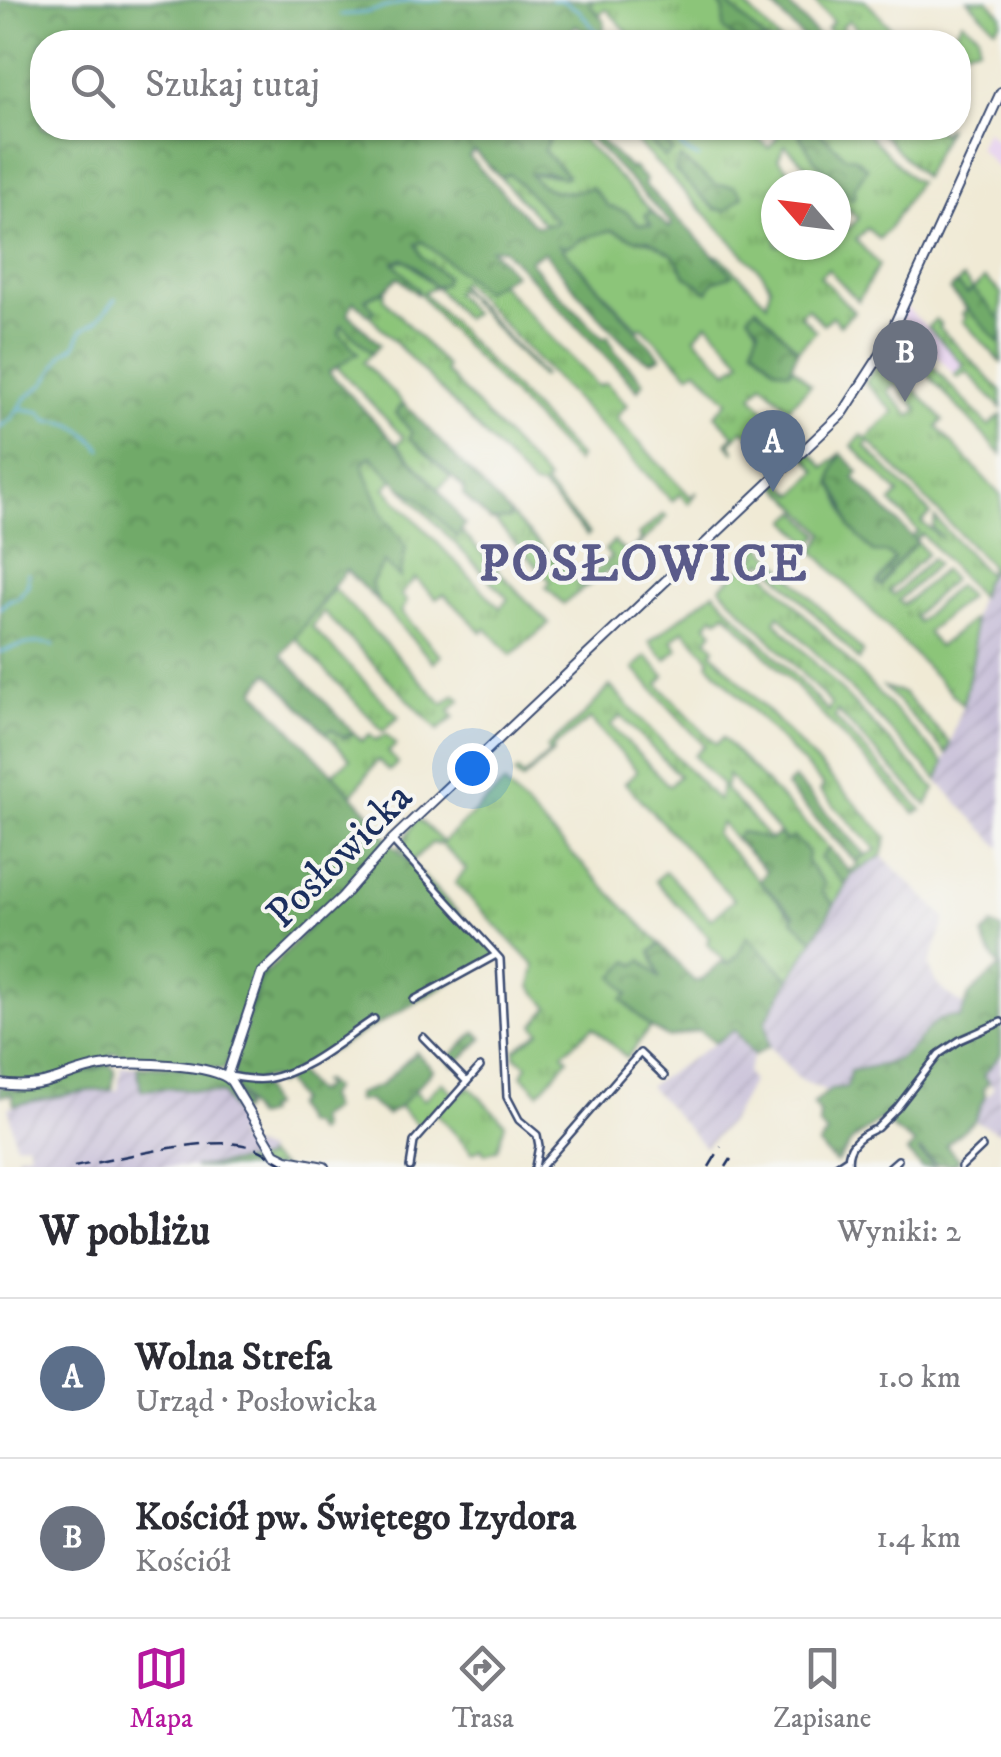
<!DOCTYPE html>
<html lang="pl">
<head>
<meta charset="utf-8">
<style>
	:root { --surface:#fff; --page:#f2f2f3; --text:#2b2b33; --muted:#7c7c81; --line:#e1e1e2; --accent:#b5179e }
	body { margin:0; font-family:"IM FELL DW Pica",serif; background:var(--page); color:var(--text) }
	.compass { position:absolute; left:761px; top:170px; width:90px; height:90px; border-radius:50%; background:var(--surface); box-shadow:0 2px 8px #0004; rotate:298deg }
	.you { position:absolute; left:472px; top:768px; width:35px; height:35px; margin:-25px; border:8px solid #fff; border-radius:50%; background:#1a73e8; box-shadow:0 0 0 15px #1a73e833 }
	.badge { display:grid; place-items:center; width:65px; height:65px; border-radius:50%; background:var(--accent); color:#fff; font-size:32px; font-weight:700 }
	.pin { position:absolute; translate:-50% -82px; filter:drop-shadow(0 2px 5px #0008) }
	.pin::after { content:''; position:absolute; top:52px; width:35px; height:30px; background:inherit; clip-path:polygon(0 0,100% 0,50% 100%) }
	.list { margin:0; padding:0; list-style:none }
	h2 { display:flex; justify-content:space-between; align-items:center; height:130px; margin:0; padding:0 40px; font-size:42px }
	h2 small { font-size:32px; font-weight:400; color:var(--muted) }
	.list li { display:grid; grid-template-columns:65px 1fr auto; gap:30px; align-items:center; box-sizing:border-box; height:160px; padding:0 40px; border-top:2px solid var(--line) }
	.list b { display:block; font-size:38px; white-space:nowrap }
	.list p { margin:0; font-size:32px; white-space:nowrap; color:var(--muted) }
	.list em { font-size:32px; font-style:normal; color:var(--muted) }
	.icon { flex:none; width:55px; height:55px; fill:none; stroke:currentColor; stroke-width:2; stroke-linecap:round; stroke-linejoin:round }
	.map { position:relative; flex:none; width:1001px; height:1167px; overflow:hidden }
	.search { position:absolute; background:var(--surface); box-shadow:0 2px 8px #0004; left:30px; right:30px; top:30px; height:110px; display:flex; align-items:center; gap:25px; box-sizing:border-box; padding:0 35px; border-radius:40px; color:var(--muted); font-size:38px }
	.sheet { height:450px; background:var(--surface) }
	nav { display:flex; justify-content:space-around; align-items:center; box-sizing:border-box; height:140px; border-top:2px solid var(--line); background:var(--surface); font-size:28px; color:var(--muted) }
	nav a { display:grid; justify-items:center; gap:5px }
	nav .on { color:var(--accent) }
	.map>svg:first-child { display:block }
	.built { fill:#e7d2ef }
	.industrial { fill:url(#industrial-furrows) }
	.grass { fill:url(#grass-tufts); stroke:#547a6c; stroke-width:2.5; fill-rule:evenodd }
	.forest { fill:url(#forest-crowns); stroke:#466c64; stroke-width:2.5; fill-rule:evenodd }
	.pitch { fill:#8cc579; stroke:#547a6c; stroke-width:2.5 }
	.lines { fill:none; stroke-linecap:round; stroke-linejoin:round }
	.stream { stroke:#63b0dd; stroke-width:2.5 }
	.minor-casing { stroke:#3b4b70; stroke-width:10 }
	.tertiary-casing { stroke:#3b4b70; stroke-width:12 }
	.minor { stroke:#fff; stroke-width:5 }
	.tertiary { stroke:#fff; stroke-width:8 }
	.rail { stroke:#1b2f5e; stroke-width:2.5; stroke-dasharray:15 8; stroke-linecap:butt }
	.labels { text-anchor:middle; stroke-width:8; stroke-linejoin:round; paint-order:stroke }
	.street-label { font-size:42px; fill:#1b2f5e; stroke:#f6f6f2 }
	.district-label { font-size:52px; font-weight:bold; letter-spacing:2.5px; fill:#5a5b8a; stroke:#f6f6f2 }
</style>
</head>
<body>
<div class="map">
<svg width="1001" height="1167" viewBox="0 0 1001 1167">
	<defs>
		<pattern id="industrial-furrows" width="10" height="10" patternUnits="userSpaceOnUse" patternTransform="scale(2.5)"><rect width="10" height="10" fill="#c8bfd8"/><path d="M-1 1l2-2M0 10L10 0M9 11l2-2" fill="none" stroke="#aba4bc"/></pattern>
		<pattern id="grass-tufts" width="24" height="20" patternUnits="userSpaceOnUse" patternTransform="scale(2.5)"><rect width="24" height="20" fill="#8cc579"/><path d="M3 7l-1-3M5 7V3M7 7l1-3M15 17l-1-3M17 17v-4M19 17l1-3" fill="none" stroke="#72a066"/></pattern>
		<pattern id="forest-crowns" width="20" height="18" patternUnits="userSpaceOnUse" patternTransform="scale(2.5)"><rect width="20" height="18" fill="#71aa69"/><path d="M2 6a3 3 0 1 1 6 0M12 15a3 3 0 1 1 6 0" fill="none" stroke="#5c8b5a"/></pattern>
	</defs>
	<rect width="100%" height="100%" fill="#f6f6f2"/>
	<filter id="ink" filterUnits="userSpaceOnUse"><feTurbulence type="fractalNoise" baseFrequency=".01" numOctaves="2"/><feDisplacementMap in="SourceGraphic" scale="20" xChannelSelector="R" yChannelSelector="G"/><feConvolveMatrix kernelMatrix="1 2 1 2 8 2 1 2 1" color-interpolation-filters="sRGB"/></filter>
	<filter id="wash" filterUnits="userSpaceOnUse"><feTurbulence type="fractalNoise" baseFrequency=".0048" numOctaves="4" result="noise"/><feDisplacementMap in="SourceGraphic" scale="40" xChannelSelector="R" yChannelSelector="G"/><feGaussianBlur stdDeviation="2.25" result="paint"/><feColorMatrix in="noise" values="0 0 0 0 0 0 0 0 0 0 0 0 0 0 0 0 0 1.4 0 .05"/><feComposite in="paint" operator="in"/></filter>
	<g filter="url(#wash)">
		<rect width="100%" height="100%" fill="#f0ead5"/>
		<path class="built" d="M986 130 1001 145V172L978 147Z
			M905 306 965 366 955 375 900 317Z"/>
		<path class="industrial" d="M1001 558V848L938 782 966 693 974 653 973 618 983 583Z
			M882 856 946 918 929 966 939 987 983 1021 1001 1012V1133L975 1121 984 1099 994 1088 983 1077 833 1094 799 1079 769 1046 766 1020 852 874Z
			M735 1030 754 1055 747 1072 752 1081 731 1120 705 1147 649 1086Z
			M121 1066H137L141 1090 172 1088 224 1094 242 1129 237 1131 238 1138 241 1143 266 1151 265 1159 194 1167H19L17 1155 30 1152 27 1142 15 1144 8 1107 87 1091 118 1090Z"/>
		<path class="grass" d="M593 0H740L781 42H637L606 9 599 15 589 5Z
			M813 0H865L904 42H869L849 20 841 27 855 42H840L827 29 833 22Z
			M968 0H988L1001 14V21L995 28Z
			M962 21 978 33 979 47 964 49 953 36Z
			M545 128H571L652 212 647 213 652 226 638 224 626 212 608 206 592 188C564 194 549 195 529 174L566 176 544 150 552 132Z
			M623 128H748L769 148 778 136 770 128H862L911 178 918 182 889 229 879 239 867 228 856 240 879 265 858 301 828 269 820 276 854 312 840 325 832 316 823 324 807 308 800 315 816 331 798 350 757 307 749 316 789 371 793 367 811 385 788 408 763 383 752 396 775 421 757 441 743 430 730 443 735 453 727 443 734 435 715 415 728 401 697 369 689 374 642 327 639 329 562 248C579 243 595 229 615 231 623 231 629 238 637 239 650 242 663 244 673 255 683 266 686 276 699 284L732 275 712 254 721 257 767 303 770 286 763 274ZM785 145 825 185H836V197L858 219 847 230 836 219V245H776V185H803L778 159ZM708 323 742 360 728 371 695 337Z
			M876 128H936L941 133 948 128 923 177Z
			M510 174 557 221 554 224 543 223 500 177Z
			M424 242 483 291 499 283 598 386 606 383 627 405 616 418 691 497 697 492 689 504 680 494 672 501 462 281 458 285 543 375 541 377 459 289 454 293 473 314 464 319 436 287 423 292 579 457 576 462 444 324 394 262 406 260 435 287 446 276 422 258 415 244Z
			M963 278 973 289 985 278 1001 293V362L963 321 966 318 962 314 967 309 950 290Z
			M385 290 384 299 447 367 445 371 548 481 544 484 589 534 587 536 542 487 533 486 369 315 374 311 365 300Z
			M936 319 941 324 939 327 1001 391V408L967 372 958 378 955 375 964 365 928 327Z
			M342 324 372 353 363 362 405 405H401L396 413 412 433 410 438 451 477 438 489 397 444 403 437 336 366 358 353 339 333Z
			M893 332 914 354 924 342 927 345 921 354 989 426 1001 415V454L915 361 907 369 893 354 899 348 889 351 886 347Z
			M877 365 896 385 890 388 889 393 911 416 918 409 899 388 905 379 943 420 937 427 1001 496V558L983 583 980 597 922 534 915 541 912 538 918 531 891 502 899 494 852 446 862 435 866 439 894 412 865 382ZM869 441 990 565 988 575 935 518 933 529 942 538 921 522 931 514 865 446Z
			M808 450 825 468 841 453C824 488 841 492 850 527L895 559 878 583 882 586 892 569 917 542 927 554 889 591 894 595 932 558 937 564 899 600 903 605 943 570 952 580 914 616 918 622 957 585 968 597 927 632 938 647 973 619 974 653 963 705 814 551 825 534 774 482 778 479 795 495 817 471 803 454Z
			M371 456 394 479 385 488 500 608 508 599 401 487 419 498 456 536 461 531 549 624 511 655 486 628 482 632 444 594 436 599 415 578 401 595 407 602 401 612 441 656 434 663 378 602 371 584 384 562 399 577 406 547 383 515 362 464Z
			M510 514 581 586 611 557 605 550 614 541 627 554 641 540 638 535 664 514 667 517 613 572 610 569 563 604 546 587 551 582 496 522 500 518 509 519Z
			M761 545 863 652 859 660 764 561 759 566 944 763 938 780 779 615 775 621 935 789 927 805 837 711 835 718 922 810 915 813 726 613 717 619 714 615 707 624 713 631 707 639 715 648 712 652 887 837 882 856 852 874 849 871 858 865 855 861 877 850 820 791 824 786 708 663 710 659 684 630 672 640 678 649 666 660 649 642 714 592 828 711 831 704 720 587 758 555 754 549Z
			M334 589 443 704 455 695 460 700 449 711 454 717 438 730 323 612 312 627 399 717 383 731 294 637Z
			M646 656 665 676 658 684 716 744 723 738 829 848 821 859 846 885 834 905 822 892 824 883 728 775 725 789 772 841 742 832 735 839 721 823 715 834 814 939 790 979 747 937 738 955 728 964 707 943 709 937 655 881 665 871 711 919 734 900 625 783 637 771 590 719 552 748 554 752 522 781 515 774 518 771 523 777 550 753 546 748 583 716 610 686 718 801 722 786 694 756 704 745 634 669ZM621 716 679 776 669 786 611 725Z
			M884 687 903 693 950 743 947 754Z
			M332 728 343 738 354 733 362 741 370 734 376 740 386 734 396 745 388 752 398 763 389 771 378 760 352 795 332 774 350 759 326 733Z
			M504 784 660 944 651 952 661 976 623 998 650 1027 627 1058 593 1027 563 1053 568 1059 539 1093 522 1075 527 1065 515 1056V1050L540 1032 534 1025 549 1007 531 987 535 966 455 883 466 869 441 844 432 843 412 861 400 847 417 818 443 842Z
			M442 1082 457 1097 469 1086 505 1123 497 1150 485 1154 481 1148 473 1153 435 1112 419 1126 399 1107 413 1089 424 1100Z
			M265 1155 282 1167H194L264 1159Z"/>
		<path class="forest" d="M0 0H593L590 5 605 22 602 42H596L576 25 562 42H42V128H545L552 132 544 151 567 175 564 178 549 173 530 174C547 196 565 194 592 188L608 206 626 212 638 224 651 225 645 215 652 212 669 228 672 224 580 128H588L630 169 633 167 646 180 644 184 733 275 713 282 708 292 686 276 673 255 648 240 633 239 612 230 580 239 575 244 562 248 558 244 661 357C655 360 652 363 646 359 624 350 563 273 544 252L530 260 542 277 603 338 608 336 615 351 644 382 638 390 503 249H491L514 274 483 291 423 242 416 244 422 257 446 277 444 284 435 287 415 266 403 259 394 263 418 289 417 294 398 277 385 290 365 299 375 311 369 315 354 301 348 313 380 345 372 353 342 325 339 333 358 353 329 372 438 489 465 525 457 537 419 498 401 487 371 456 362 464 383 515 406 547 400 578 384 562 371 584 378 602 346 570 282 655 354 733 343 738 332 729 326 733 268 673 255 691 373 817 371 820 390 841 346 890 266 964 224 1070 150 1061 113 1053 110 1054 113 1062 49 1083 0 1082ZM474 151 500 177 510 174 557 222 538 226 531 222 469 157Z
			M716 0H724L767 42H738L723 29 724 11Z
			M767 0H784L818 36 807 42Z
			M634 128H654L673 151 665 158Z
			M808 128H815L845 156 855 158 867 168 854 189 856 194 852 199 814 159 799 135Z
			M680 158 716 185 734 186 743 196 726 211 715 209 675 171Z
			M956 284 967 294 973 289 1001 320V344L950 290Z
			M756 307 798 350 789 372 775 368 753 346 759 328 748 315Z
			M895 344 900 347 887 361 905 379 899 387 877 365 886 347 889 350Z
			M401 405H405L510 514 509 519 491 521 463 495 464 488 410 438 412 433 396 413Z
			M841 453 859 472 854 478 917 542 892 569 882 586 877 583 894 559 887 553 873 552 850 527 844 505 831 483 833 471Z
			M794 778 866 855 855 861 786 787Z
			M741 832 770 840 778 834 786 841 793 837 808 851 807 862 824 883 822 892 834 905 814 939 792 920 794 915 759 881 766 871 735 839Z
			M391 843 499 955 296 1071 315 1092 325 1087 321 1082 324 1081 333 1088 327 1097 332 1109 317 1119 320 1130 317 1133 309 1124 304 1125 293 1106 298 1101 284 1080 277 1085 273 1078 259 1079 271 1107 265 1110 267 1114 254 1117 237 1089 233 1068 260 979Z
			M829 848 852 874 846 885 820 858Z
			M992 925 1001 930V1054L983 1076 989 1082 983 1089 985 1096 974 1121 946 1145 960 1160 953 1164H936L920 1150 919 1152 935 1167H921L907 1152 915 1144 880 1120 852 1141 836 1163 818 1145 827 1134 819 1125 820 1114 813 1104 831 1089 847 1087 850 1071C868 1067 889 1066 904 1055 923 1041 931 1011 960 1018L969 995 1000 967 987 948 983 935Z
			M747 936 790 979 766 1020 769 1046 754 1055 735 1030 715 1043 699 1030 669 1038 650 1027 622 999 628 994 614 976 629 961 635 965 642 960 660 978 651 952 660 944 694 981H700L722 962 728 964 738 955Z
			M476 1032 483 1038 454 1066 447 1059Z
			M416 1052 433 1070 399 1107 387 1115 367 1100 357 1101 356 1094 380 1086Z
			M109 1065 115 1069 112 1090 87 1091 14 1105 12 1094 0 1096V1086L19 1090Z
			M137 1066C160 1067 206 1065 225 1080 233 1086 239 1098 244 1106L242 1111 234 1113 223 1094 172 1088 141 1090Z"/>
		<path class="pitch" d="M798 511 820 535 810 544 788 520Z"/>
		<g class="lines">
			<path class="stream" d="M551 0H561L580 11
				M581 13 605 42
				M340 15 364 13 409 1 442 0
				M675 128C673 145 685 151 699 158
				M19 408 40 412 49 421C72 420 88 432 102 450
				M0 427 11 419 26 398 46 382 64 353 75 346 82 330 96 322 116 299
				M0 608 9 600 18 598 28 585V573
				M0 652C16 646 38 640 54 645"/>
		</g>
	</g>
	<g filter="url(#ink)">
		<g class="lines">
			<defs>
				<path id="minor" d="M392 840 500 959 507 1097 519 1120 537 1135 539 1146 535 1167
					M414 1000 496 955
					M423 1037 467 1082
					M227 1076C240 1077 253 1081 266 1079 307 1072 340 1041 374 1019
					M877 1128 897 1108 939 1054 960 1040 1001 1022
					M410 1167 414 1142 480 1067
					M541 1167 640 1053 664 1076
					M835 1167 847 1159
					M849 1167C845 1148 857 1137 873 1130
					M890 1167 898 1160
					M961 1167 982 1147"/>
				<path id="tertiary" d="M227 1076 261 974 342 897 393 839 843 413 881 354 1001 92
					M0 1084C51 1091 63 1071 107 1065 132 1061 214 1064 231 1081L275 1154 287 1160 324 1167"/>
			</defs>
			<use href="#minor" class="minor-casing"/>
			<use href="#tertiary" class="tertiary-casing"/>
			<use href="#minor" class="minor"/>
			<use href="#tertiary" class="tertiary"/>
			<path class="rail" d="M74 1167C118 1159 207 1135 248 1146 264 1150 276 1161 291 1167
				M709 1167 721 1147
				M726 1167 731 1159"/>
		</g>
	</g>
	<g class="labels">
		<g class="street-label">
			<text transform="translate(338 854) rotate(-45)" y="15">Posłowicka</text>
		</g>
		<g class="district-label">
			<text x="644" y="580">POSŁOWICE</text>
		</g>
	</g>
</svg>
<svg class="compass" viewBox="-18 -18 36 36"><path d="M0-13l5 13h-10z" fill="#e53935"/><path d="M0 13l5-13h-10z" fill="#7c7c81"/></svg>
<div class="you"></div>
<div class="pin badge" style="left:773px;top:492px;background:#5c6f8a">A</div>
<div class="pin badge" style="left:905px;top:402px;background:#6b7280">B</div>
<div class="search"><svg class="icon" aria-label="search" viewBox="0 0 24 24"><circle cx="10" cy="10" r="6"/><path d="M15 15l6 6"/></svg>Szukaj tutaj</div>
</div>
<section class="sheet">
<h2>W pobliżu<small>Wyniki: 2</small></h2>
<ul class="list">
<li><span class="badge" style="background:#5c6f8a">A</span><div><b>Wolna Strefa</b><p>Urząd · Posłowicka</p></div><em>1.0 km</em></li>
<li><span class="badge" style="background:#6b7280">B</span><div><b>Kościół pw. Świętego Izydora</b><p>Kościół</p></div><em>1.4 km</em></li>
</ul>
</section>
<nav>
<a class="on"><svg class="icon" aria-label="map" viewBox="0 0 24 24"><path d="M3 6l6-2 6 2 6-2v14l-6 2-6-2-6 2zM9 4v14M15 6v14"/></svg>Mapa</a>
<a><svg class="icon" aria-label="directions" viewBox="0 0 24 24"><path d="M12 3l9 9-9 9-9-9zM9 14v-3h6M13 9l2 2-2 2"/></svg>Trasa</a>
<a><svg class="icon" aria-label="saved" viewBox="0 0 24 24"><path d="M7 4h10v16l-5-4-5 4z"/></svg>Zapisane</a>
</nav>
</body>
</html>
